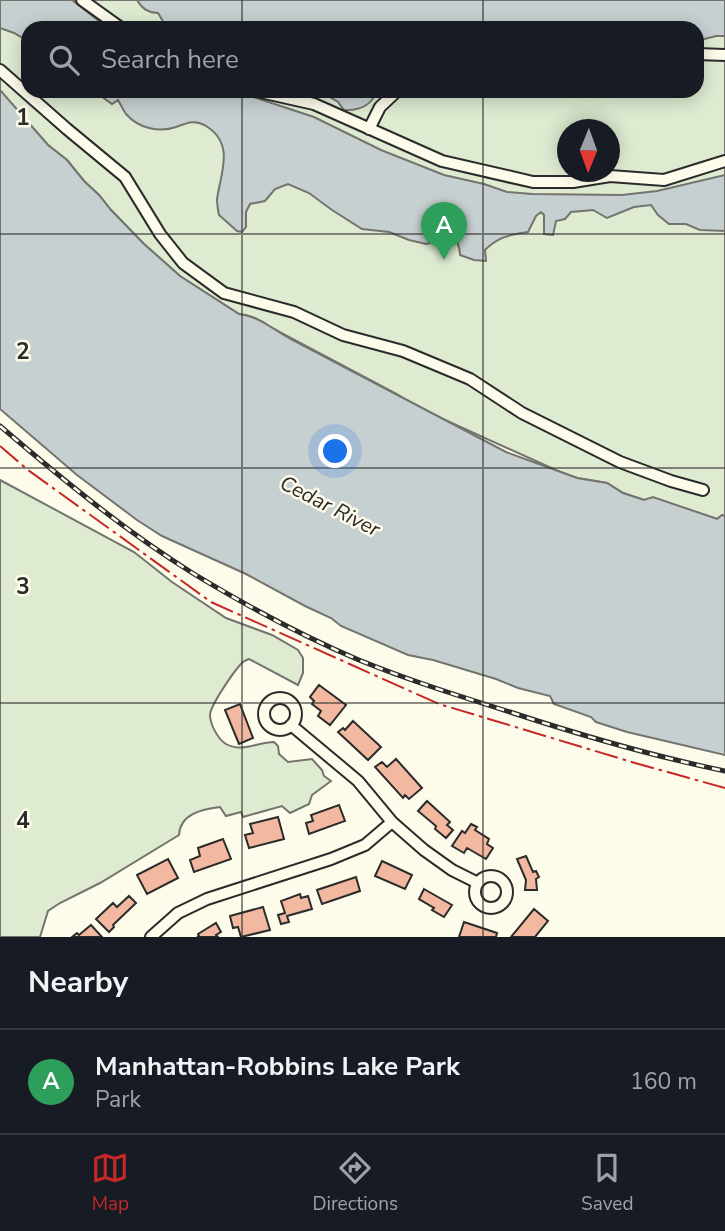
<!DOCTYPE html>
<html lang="en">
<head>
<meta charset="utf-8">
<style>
	:root { --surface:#171b24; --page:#20242c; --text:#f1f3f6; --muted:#9ea1a6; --line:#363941; --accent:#c62828 }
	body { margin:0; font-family:"Nunito Sans",sans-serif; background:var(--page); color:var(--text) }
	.compass { position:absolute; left:557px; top:119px; width:63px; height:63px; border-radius:50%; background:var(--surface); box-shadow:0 4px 18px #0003; rotate:181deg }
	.you { position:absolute; left:336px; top:452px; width:24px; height:24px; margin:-18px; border:5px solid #fff; border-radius:50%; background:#1a73e8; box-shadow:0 0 0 10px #1a73e833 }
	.badge { display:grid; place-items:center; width:46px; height:46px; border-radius:50%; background:var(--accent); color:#fff; font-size:23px; font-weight:700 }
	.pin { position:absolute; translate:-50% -58px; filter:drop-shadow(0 2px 4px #0008) }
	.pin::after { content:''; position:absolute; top:37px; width:24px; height:21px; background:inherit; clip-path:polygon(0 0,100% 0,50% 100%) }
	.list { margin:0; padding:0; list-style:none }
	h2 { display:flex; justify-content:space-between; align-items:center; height:91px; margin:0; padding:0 28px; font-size:30px }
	h2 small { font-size:23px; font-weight:400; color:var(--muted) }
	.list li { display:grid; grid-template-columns:46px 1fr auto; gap:21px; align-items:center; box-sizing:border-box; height:105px; padding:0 28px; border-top:2px solid var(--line) }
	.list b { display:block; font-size:26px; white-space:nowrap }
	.list p { margin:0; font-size:23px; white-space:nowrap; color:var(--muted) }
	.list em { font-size:23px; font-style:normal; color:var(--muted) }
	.icon { flex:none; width:38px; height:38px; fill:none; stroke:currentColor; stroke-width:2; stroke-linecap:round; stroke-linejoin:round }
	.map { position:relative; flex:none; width:725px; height:937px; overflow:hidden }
	.search { position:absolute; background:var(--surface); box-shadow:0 4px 18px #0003; left:21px; right:21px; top:21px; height:77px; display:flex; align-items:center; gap:18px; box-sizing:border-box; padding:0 24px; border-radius:21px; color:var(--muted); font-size:26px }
	.sheet { height:196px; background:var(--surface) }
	nav { display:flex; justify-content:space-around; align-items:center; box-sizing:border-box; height:98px; border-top:2px solid var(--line); background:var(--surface); font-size:19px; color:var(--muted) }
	nav a { display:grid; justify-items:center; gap:4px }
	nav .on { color:var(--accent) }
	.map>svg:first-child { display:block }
	.green { fill:#deebd1; stroke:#74746e; stroke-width:2; fill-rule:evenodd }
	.water { fill:#c7d0d0; stroke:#74746e; stroke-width:2 }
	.building { fill:#f2b8a0; stroke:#2b2b2b; stroke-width:2 }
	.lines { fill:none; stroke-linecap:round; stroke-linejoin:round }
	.minor-casing { stroke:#2b2b2b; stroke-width:14 }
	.minor { stroke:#fdfbea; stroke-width:10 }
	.rail-casing { stroke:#2b2b2b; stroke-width:5 }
	.rail { stroke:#fdfbea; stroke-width:2.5; stroke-dasharray:8; stroke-linecap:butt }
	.power { stroke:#c62828; stroke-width:2; stroke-dasharray:24 5 3.5 5; stroke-linecap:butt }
	.grid { fill:none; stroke:#2b2b2b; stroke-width:2; stroke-opacity:0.55 }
	.labels { text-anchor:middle; stroke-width:5; stroke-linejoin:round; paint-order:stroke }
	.water-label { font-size:21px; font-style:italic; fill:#2b2b2b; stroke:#fdfbea }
	.grid-label { font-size:23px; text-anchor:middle; font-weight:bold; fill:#2b2b2b; stroke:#fdfbea; stroke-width:5; stroke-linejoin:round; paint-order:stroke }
</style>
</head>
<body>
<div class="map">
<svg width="725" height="937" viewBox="0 0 725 937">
	<rect width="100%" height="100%" fill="#fdfbea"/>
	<path class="green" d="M0 0H725V516L722 515 717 519 684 508 644 500 623 493 607 483 577 478 558 471 423 410 395 393 270 327C261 320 252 315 239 314L180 276 144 244 111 210 99 195 84 181 67 160 48 145 0 91ZM28 28H697V91H28ZM568 130H610V172H568Z
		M0 480 134 552 172 582 226 618 272 635 298 650 303 658V673L298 685 249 659C244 661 244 661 240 665 233 673 209 707 210 716 211 726 218 739 226 744 242 753 258 742 274 742L278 746 279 754 288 762 312 759 322 770 324 776 331 781 312 795 309 804 290 813 282 806 243 817 241 812 226 816 220 807C202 809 180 814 179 835L100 883 60 903 48 911 40 937H0Z"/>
	<path class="water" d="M0 0H72L108 28H28V41L14 33 0 28Z
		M137 0H725V36H716L697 41V28H318L301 25 303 28H167L158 13C148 13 142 9 137 0Z
		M0 90 48 145 67 160 84 181 99 195 111 210 144 244 180 276 239 314C258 316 273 329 289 338L506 452 577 478 607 483 623 493 644 500 653 497 717 519 722 515 725 516V755L627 732 596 722 591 717 554 704 550 696 518 688 496 679 433 660 408 655 341 626 331 618 305 606 246 574 162 536 137 520 77 475 0 409Z
		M94 91H235L314 117 381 150 444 175 484 184 507 192 532 194 622 195 657 191 725 175V231L700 230 686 224H669L658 215 651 205 634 207 607 218 593 210 571 212 565 219 556 221 553 235 544 234V215L541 212 536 216 528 232C510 235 499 236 485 250L486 261 474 260 460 255C460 246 457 243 455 235L442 240 426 244 409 240 389 232 362 229 332 210 309 193 288 184 275 189 265 201 250 204 246 212V227L242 232 237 231 219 215C218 210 217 204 217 199 221 172 235 144 206 126 195 119 187 123 176 127 159 133 138 128 126 114 123 110 121 105 118 100L112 104Z
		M320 91H377C371 106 360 111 344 110L338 102Z"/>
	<path class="building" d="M319 685 346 705 330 725 318 716 321 711 312 704 314 701 310 697Z
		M240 704 253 738 239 744 225 710Z
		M353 721 381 747 368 760 338 732 343 728 345 730Z
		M396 759 422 788 409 799 405 795 403 798 375 767 382 762 387 767Z
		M427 801 450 822 447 825 453 830 446 838 435 829 436 826 418 811Z
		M339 805 345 821 309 834 306 823 313 821 311 815Z
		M278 817 284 839 249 848 245 835 253 833 250 824Z
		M471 824 477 827 475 830 489 839 487 844 493 848 486 859 467 848 464 853 452 846 462 831 465 833Z
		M223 839 231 859 194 872 190 860 200 856 198 848Z
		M526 856 533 872 536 871 539 877 536 879 537 890H525L526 880 517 859Z
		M168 859 178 878 147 894 137 875Z
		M382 861 412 875 405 889 375 876Z
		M356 877 360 891 322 904 317 890Z
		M424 889 452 905 444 917 432 910 434 908 419 899Z
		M300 894 301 898 308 896 312 909 287 916 289 922 281 924 278 915 285 913 281 901Z
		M129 896 136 903 113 925 114 927 109 932 96 919 113 903 117 907Z
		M263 907 270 930 241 937 238 927 233 928 230 916Z
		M534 909 548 921 535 937H511Z
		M464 922 497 933 496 937H459Z
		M216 923 221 932 216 935 218 937H197L199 936 198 934Z
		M91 925 102 937H72L77 933 79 935Z"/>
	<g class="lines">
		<defs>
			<path id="minor" d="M82 0 121 28
				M697 54 725 55
				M0 70 67 129 125 177 160 234 183 263 224 293 294 312 343 335 403 351 470 379 522 413 620 462 671 481 703 490
				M256 91 314 104 442 161 533 182H573L610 176 664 180 725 161
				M369 129 380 107 397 91
				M264 714a16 16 0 1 1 32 0a16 16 0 1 1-32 0Z
				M291 725 358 781 392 822 424 850 452 870 478 883
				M475 892a16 16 0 1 1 32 0a16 16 0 1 1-32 0Z
				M151 937 178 913 207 899 331 859 365 845 392 822"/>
		</defs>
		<use href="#minor" class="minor-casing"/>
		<use href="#minor" class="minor"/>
		<defs>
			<path id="rail" d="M0 426C62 479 125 531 194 574 247 606 302 636 359 660 408 680 459 696 510 712 580 735 652 756 725 771"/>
		</defs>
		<use href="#rail" class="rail-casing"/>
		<use href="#rail" class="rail"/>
		<path class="power" d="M0 446 28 470 211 602 439 704 635 763 725 788"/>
	</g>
	<path class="grid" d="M242 0V28M483 0V28M242 91V937M483 91V937M0 234H725M0 468H725M0 703H725"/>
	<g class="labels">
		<g class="water-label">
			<text transform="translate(330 506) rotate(27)" y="7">Cedar River</text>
		</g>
	</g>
	<g class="grid-label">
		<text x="23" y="125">1</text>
		<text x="23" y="359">2</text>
		<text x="23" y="594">3</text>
		<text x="23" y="828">4</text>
	</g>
</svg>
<svg class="compass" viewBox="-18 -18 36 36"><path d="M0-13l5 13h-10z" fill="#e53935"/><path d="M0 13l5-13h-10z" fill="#9ea1a6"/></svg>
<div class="you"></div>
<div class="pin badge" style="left:444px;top:260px;background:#2e9e5b">A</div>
<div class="search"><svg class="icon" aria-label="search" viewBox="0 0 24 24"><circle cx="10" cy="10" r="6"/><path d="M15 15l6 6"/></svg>Search here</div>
</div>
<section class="sheet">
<h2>Nearby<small></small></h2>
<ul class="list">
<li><span class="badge" style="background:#2e9e5b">A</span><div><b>Manhattan-Robbins Lake Park</b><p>Park</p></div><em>160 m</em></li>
</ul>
</section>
<nav>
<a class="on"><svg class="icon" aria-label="map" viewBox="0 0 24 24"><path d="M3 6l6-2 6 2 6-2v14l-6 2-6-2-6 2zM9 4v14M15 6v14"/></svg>Map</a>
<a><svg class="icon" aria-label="directions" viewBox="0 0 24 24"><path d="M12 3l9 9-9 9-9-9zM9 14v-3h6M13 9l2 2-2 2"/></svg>Directions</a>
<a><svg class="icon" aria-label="saved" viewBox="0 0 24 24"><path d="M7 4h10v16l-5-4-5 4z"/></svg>Saved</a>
</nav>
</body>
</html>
